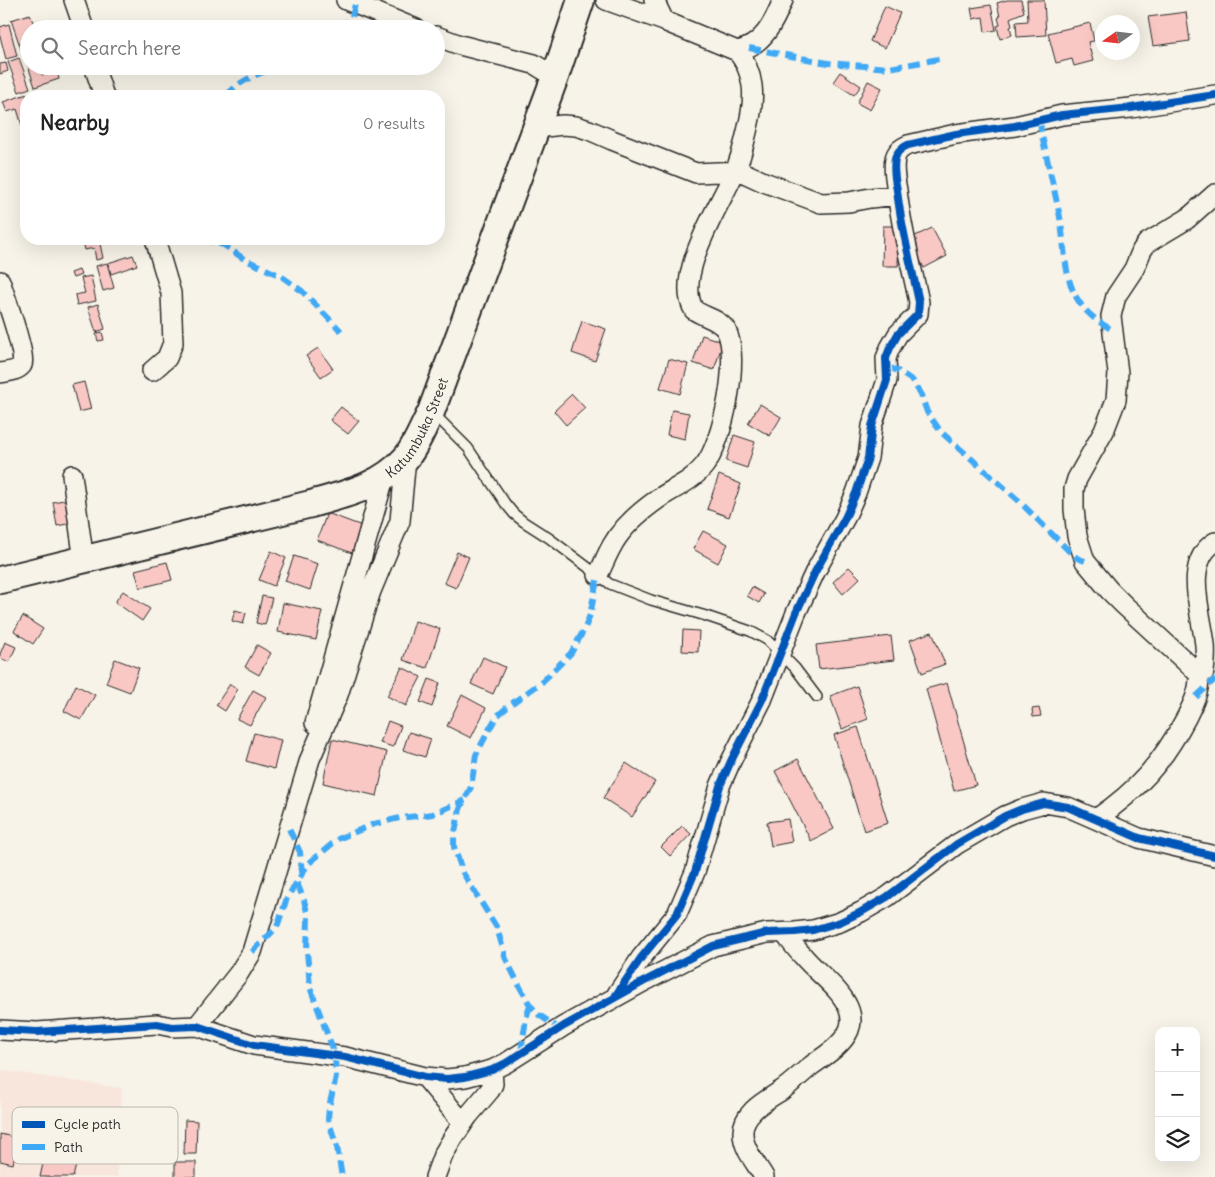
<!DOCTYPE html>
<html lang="en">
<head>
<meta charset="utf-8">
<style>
	:root { --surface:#fff; --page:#f2f2f2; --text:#222; --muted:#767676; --line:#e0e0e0 }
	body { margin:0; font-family:Delius,sans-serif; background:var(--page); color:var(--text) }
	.controls { position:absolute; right:15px; bottom:15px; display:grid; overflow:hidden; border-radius:10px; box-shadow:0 5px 20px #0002 }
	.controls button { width:45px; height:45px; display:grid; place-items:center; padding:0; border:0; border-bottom:1px solid var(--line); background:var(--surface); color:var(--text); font:25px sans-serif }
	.compass { position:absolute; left:1095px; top:15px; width:45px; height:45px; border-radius:50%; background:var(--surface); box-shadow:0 5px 20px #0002; rotate:256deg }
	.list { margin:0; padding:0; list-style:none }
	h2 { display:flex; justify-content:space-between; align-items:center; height:65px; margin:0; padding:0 20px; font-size:21px }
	h2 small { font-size:16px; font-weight:400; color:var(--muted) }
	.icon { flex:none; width:28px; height:28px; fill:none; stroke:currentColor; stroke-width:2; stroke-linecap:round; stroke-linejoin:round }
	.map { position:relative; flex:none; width:1215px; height:1177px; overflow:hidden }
	.search { position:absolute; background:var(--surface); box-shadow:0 5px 20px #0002; left:20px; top:20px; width:425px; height:55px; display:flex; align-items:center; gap:12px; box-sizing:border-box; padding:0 18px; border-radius:28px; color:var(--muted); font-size:19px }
	.panel { position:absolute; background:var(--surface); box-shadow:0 5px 20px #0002; left:20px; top:90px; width:425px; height:155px; border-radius:20px }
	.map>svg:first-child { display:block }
	.built { fill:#f8e6dd }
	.building { fill:#f9c8c4; stroke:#2b2b2b }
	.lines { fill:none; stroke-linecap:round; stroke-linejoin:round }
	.lane-casing { stroke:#2b2b2b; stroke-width:12 }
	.street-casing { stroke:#2b2b2b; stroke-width:22 }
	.secondary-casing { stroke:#2b2b2b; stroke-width:30 }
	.lane { stroke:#f7f3e8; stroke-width:9 }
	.street { stroke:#f7f3e8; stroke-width:19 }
	.secondary { stroke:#f7f3e8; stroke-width:26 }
	.quiet { stroke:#3fa9f5; stroke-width:6; stroke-dasharray:12 6; stroke-linecap:butt }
	.cycleway-casing { stroke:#f7f3e8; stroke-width:11 }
	.cycleway { stroke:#0057b8; stroke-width:8 }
	.labels { text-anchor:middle; stroke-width:4; stroke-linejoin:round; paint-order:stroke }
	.street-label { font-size:14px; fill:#2b2b2b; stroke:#f7f3e8 }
	.key { fill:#f7f3e8; stroke:#bab7af; stroke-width:1 }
	.key-label { font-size:14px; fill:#2b2b2b }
</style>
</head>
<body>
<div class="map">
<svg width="1215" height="1177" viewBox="0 0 1215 1177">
	<rect width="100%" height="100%" fill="#f7f3e8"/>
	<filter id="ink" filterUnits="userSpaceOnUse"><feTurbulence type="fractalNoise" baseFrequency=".02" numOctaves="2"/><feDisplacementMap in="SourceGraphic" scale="10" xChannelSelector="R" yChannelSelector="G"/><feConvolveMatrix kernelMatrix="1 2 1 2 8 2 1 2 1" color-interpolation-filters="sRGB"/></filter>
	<g filter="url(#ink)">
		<path class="built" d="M0 1070 122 1088 117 1177H0Z"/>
		<path class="building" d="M1007 0H1021L1024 12 1010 18 1012 26 1010 27 1012 35 1000 39 997 26 1000 25 998 18 1000 17 997 3Z
			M1027 0H1044L1046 35 1017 37 1016 22 1028 21Z
			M991 5 996 30 985 32 983 17 973 19 971 8Z
			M885 6 900 13 885 48 870 41Z
			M1186 12 1190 41 1153 46 1148 17Z
			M30 14 35 28 27 30 29 46 21 49 11 20Z
			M1090 23 1094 41 1088 42 1093 61 1074 66 1072 59 1056 63 1048 33Z
			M9 24 17 56 6 59 0 36V27Z
			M29 55V66H40L42 75 57 71 59 79 35 87 25 56Z
			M19 58 30 88 19 92 8 62Z
			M6 63 8 71 0 74V64Z
			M840 72 861 86 854 95 833 82Z
			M868 81 882 88 870 110 857 103Z
			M30 93 32 96H26V128L23 129 17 109 7 112 3 102Z
			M883 226H899L898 266H882Z
			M932 228 947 256 924 268 909 239Z
			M95 239H99L103 258 96 260 94 248 85 250 83 241Z
			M133 255 137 265 111 274 108 263Z
			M107 263 114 288 103 291 96 266Z
			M79 270 81 275 73 278 71 273Z
			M91 276 96 301 77 305 75 295 85 293 81 278Z
			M98 304 105 329 96 332 88 307Z
			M582 321 606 329 595 361 572 353Z
			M102 332 104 340 98 341 96 334Z
			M702 335 723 342 714 370 693 363Z
			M318 348 333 369 321 377 306 356Z
			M669 359 688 364 680 394 660 388Z
			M84 382 91 409 79 412 72 385Z
			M572 394 585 408 566 425 554 411Z
			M760 404 781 417 770 436 748 423Z
			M341 407 359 421 348 434 330 420Z
			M672 410 689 413 685 439 667 435Z
			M734 435 755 442 747 468 726 461Z
			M719 475 741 484 729 517 707 509Z
			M69 499 72 523 57 526 53 502Z
			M327 513 362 526 352 553 317 540Z
			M703 531 728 544 718 563 693 549Z
			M271 551 286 558 274 586 259 580Z
			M457 552 469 557 456 588 444 583Z
			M294 556 318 564 310 590 285 581Z
			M167 562 172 580 140 588 135 570Z
			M849 567 860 578 843 594 833 582Z
			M752 587 764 594 759 603 747 596Z
			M123 591 150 609 142 621 115 602Z
			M262 596 272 598 265 625 256 623Z
			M283 603 322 611 316 640 278 632Z
			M235 610 246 613 243 624 232 621Z
			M23 616 43 629 33 644 14 631Z
			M415 621 440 629 427 668 403 660Z
			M683 630 699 631 698 652 682 651Z
			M932 632 945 664 922 673 910 640Z
			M891 636 894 660 819 669 816 645Z
			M5 642 16 647 9 662 0 658V654Z
			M257 645 271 653 259 675 245 667Z
			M483 657 505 667 493 694 471 684Z
			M115 659 139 668 130 692 106 683Z
			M402 667 421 677 406 706 387 696Z
			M429 679 440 683 432 707 420 702Z
			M947 683 976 785 954 791 926 689Z
			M230 684 238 689 225 711 216 705Z
			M76 685 95 695 81 720 64 711Z
			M857 686 868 719 842 729 830 696Z
			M253 690 266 697 250 725 237 719Z
			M462 695 486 708 471 738 447 726Z
			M1039 708 1041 716 1033 717 1032 709Z
			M388 721 401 726 393 747 380 743Z
			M858 727 888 823 864 831 834 735Z
			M409 732 431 739 425 757 403 750Z
			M254 733 281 740 274 769 246 761Z
			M332 739 387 752 377 796 323 783Z
			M798 759 834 829 811 841 775 771Z
			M626 763 655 782 632 817 603 798Z
			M788 819 792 842 771 846 767 822Z
			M682 826 691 834 670 856 661 847Z
			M185 1120 197 1121 196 1154H184Z
			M0 1134 18 1138 13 1164 0 1161Z
			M46 1150 78 1157 73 1177H40Z
			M175 1162H196V1177H175Z"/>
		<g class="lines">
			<defs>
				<path id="lane" d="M433 413 468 448 505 503 514 514 524 522 549 538 610 584 651 600 706 616 750 631 767 640 795 668 817 697"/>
				<path id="street" d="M74 0 84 29
					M346 0 416 29
					M606 0 664 21 737 51C763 46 774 22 783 0
					M654 0 664 21
					M436 36 460 45 534 64 555 77
					M94 66 104 96
					M536 128 563 125 576 126 589 130 612 140 696 173 740 171 764 182 821 203 849 202 870 198 897 195
					M0 281C4 293 27 357 22 365 18 371 6 372 0 373
					M152 371 167 358 173 343 171 293 155 239
					M72 475 84 561
					M598 575C603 565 607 554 613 544 623 526 641 511 658 499 674 488 692 481 704 466 723 443 741 357 726 330 719 319 704 317 694 310 673 275 721 204 735 171 742 156 745 140 749 123 755 97 755 73 737 51
					M1199 674 1124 605 1109 590 1085 561 1077 536 1074 509V489L1077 479 1104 431 1116 400 1118 373 1111 316 1116 296 1134 269 1142 250 1147 243 1187 219 1215 194
					M315 723 384 478
					M1096 819C1138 790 1162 763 1186 718 1193 704 1200 691 1199 674L1204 672C1205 663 1206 654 1205 645 1202 614 1182 563 1215 542
					M617 994 641 958 677 914 695 872 720 786 731 761 762 700 796 613 815 572 845 518 856 493 868 458 872 426 887 380 886 358 890 348 898 334 918 314 919 302C911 264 901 228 897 190 895 180 893 168 895 159 896 152 901 148 908 145L956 134 1015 126 1062 115 1131 108 1215 95
					M197 1026 239 973 252 952 310 759 338 695 371 591 400 521 406 458
					M0 1030 37 1032 157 1024 172 1027 197 1026 254 1045 345 1057 425 1077 447 1079 465 1077 492 1070 506 1063 564 1026 643 982 713 946 767 933 795 932 813 930 840 922 861 912 887 897 957 844 1005 816 1022 809 1044 803 1068 807 1139 838 1215 856
					M425 1077 463 1123
					M435 1177 443 1155 453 1138 468 1116 490 1090 493 1084 492 1070
					M764 1177C756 1163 743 1149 743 1133 742 1112 767 1100 782 1090 792 1083 801 1074 811 1066 824 1056 842 1046 849 1030 852 1023 851 1014 848 1007 839 987 817 973 803 956 796 949 790 940 784 933"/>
				<g id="secondary">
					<path id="s1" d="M0 580 311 504C345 494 380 487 405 459 416 447 423 427 431 412L555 77 581 0"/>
				</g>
			</defs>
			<use href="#lane" class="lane-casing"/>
			<use href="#street" class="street-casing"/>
			<use href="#secondary" class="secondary-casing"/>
			<use href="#lane" class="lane"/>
			<use href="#street" class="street"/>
			<use href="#secondary" class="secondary"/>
			<path class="quiet" d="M339 29 352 17 355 4
				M749 48 828 63 889 68 939 59
				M226 96C242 78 266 69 289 66
				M1040 120 1041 131C1047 160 1054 188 1060 217 1068 264 1060 302 1111 329
				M201 239 224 245 244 259 281 276 302 291 341 331
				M888 367 898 371 913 381 921 395 927 412 941 432 1017 499 1072 554 1077 558 1085 561
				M1196 697 1215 679
				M289 829 300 852 302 873
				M297 883 304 900 308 916 307 951 310 987 335 1055 336 1077 329 1107 328 1119 337 1147 342 1177
				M252 952 277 927 287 898 308 864 338 839 374 824 400 818 433 814 465 800
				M564 1026 557 1027 539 1015 530 1005 520 987 506 959 497 928 463 873 454 847V837L460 809 471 787 476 755 490 728 497 716 511 704 542 682 571 653 585 628 590 615 598 575
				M521 1052 526 1019 530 1005"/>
			<defs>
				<path id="cycleway" d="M616 995 641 958 677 914 695 872 720 786 731 761 762 700 796 613 815 572 845 518 856 493 868 458 872 426 887 380 886 358 890 348 898 334 918 314 919 302C911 264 901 228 897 190 895 180 893 168 895 159 896 152 901 148 908 145L956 134 1015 126 1062 115 1131 108 1215 95
					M0 1030 37 1032 157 1024 172 1027 197 1026 254 1045 345 1057 425 1077 447 1079 465 1077 492 1070 506 1063 564 1026 643 982 713 946 767 933 795 932 813 930 840 922 861 912 887 897 957 844 1005 816 1022 809 1044 803 1068 807 1139 838 1215 856"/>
			</defs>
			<use href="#cycleway" class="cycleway-casing"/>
			<use href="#cycleway" class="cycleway"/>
		</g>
	</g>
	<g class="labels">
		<g class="street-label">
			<text dy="5" stroke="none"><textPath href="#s1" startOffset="459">Katumbuka Street</textPath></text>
		</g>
	</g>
	<rect x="12" y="1107" width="166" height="57" rx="8" class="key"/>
	<rect x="22" y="1121" width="23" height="7" fill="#0057b8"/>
	<rect x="22" y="1144" width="23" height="6" fill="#3fa9f5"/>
	<g class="key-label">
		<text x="54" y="1129">Cycle path</text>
		<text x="54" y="1152">Path</text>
	</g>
</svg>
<div class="controls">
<button>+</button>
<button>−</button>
<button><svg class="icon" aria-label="layers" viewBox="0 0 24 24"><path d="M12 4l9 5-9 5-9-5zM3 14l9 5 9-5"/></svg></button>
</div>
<svg class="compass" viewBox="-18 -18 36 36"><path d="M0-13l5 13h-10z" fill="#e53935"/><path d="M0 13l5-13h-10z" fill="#767676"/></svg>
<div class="search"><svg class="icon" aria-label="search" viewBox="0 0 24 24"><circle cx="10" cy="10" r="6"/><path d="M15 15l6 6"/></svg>Search here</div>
<section class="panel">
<h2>Nearby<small>0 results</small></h2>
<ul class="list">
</ul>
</section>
</div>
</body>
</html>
